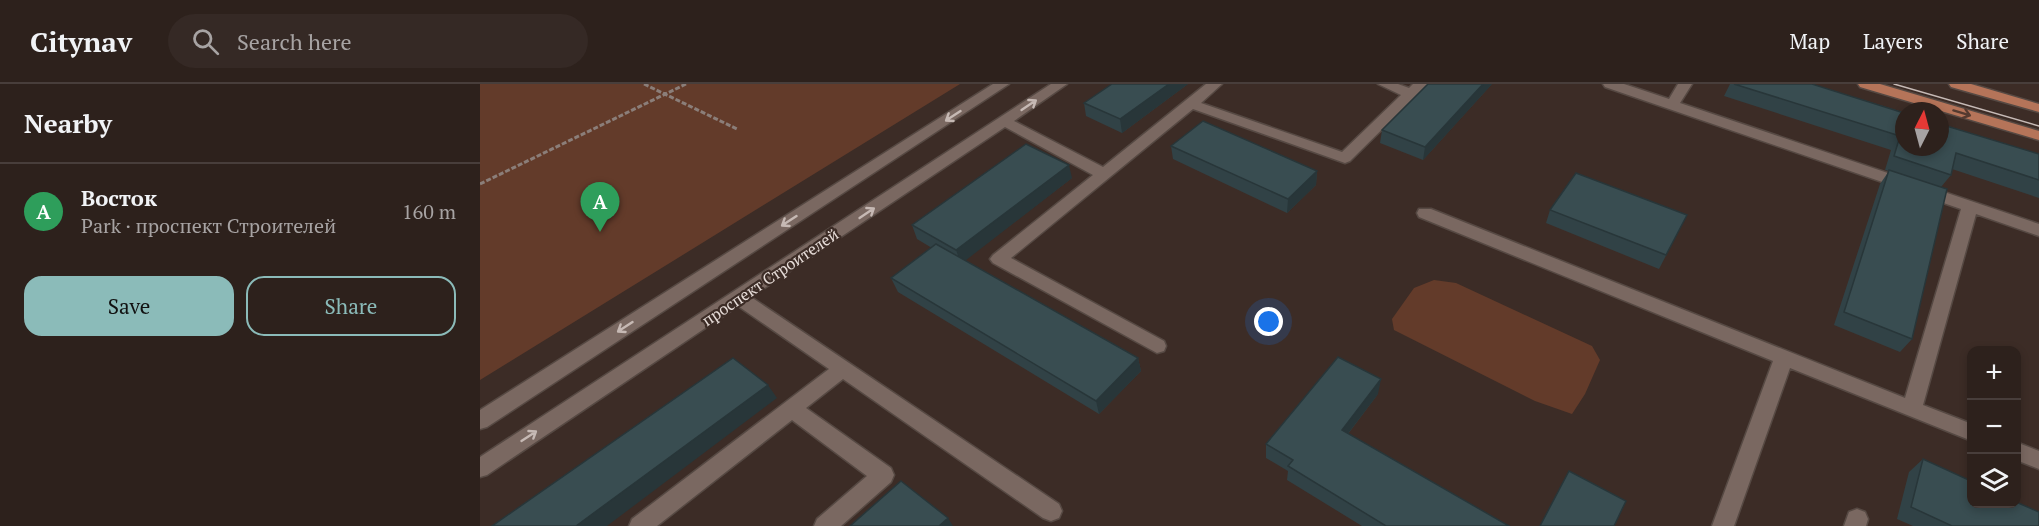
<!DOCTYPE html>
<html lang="en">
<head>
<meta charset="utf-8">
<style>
	:root { --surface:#2d211c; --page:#352925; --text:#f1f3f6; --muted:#a7a3a3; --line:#483e3b; --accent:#8bbbb9 }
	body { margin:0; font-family:"PT Serif",serif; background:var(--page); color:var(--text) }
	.controls { position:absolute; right:18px; bottom:18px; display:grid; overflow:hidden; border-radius:12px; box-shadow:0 3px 9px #0003 }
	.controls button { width:54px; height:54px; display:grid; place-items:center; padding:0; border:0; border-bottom:2px solid var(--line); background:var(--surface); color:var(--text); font:30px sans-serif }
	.compass { position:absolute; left:1415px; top:18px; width:54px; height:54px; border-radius:50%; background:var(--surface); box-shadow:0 3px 9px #0003; rotate:6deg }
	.you { position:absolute; left:789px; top:238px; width:21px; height:21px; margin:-15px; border:4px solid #fff; border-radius:50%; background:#1a73e8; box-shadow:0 0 0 9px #1a73e833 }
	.badge { display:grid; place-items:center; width:39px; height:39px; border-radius:50%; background:var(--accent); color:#fff; font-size:20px; font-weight:700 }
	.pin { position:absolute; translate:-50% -50px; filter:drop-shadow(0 2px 3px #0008) }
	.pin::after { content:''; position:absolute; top:32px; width:21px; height:18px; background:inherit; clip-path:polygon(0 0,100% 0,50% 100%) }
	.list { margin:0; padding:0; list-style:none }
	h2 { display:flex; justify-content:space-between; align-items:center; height:78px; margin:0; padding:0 24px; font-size:26px }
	h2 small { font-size:20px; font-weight:400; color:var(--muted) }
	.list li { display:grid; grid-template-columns:39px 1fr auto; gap:18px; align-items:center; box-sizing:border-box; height:96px; padding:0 24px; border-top:2px solid var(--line) }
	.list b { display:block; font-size:22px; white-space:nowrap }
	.list p { margin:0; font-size:20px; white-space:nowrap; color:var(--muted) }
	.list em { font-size:20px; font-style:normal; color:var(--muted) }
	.actions { display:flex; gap:12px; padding:18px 24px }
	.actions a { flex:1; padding:14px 0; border:2px solid var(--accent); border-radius:18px; text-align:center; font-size:21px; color:var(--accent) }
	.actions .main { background:var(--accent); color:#111 }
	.icon { flex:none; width:33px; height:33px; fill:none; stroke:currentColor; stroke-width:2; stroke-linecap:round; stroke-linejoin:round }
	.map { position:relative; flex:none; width:1559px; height:442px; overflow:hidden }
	header { display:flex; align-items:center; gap:36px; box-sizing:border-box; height:84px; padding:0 30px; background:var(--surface); border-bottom:2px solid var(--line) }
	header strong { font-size:28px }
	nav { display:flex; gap:33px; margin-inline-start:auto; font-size:21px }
	.search { width:420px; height:54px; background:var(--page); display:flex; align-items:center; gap:15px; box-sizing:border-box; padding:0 21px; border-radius:33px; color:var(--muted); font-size:22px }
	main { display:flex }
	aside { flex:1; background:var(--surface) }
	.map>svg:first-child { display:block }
	.green { fill:#633b2a }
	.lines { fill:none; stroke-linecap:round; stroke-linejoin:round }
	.minor-casing { stroke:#564943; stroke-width:3 }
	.major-casing { stroke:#564943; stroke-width:3 }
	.path { stroke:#8b7e79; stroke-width:3; stroke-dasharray:5 2; stroke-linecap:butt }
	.minor { fill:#7a6861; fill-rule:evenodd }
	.major { fill:#b57459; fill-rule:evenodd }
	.tram { stroke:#c6bab6; stroke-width:1.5 }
	.wall { fill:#314246 }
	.shaded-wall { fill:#283639 }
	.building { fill:#394d51; stroke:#283639; stroke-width:1.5 }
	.oneway { stroke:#c6b9b4 }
	.oneway2 { stroke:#543a30 }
	.labels { text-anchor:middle; stroke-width:4.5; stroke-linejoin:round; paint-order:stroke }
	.street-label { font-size:16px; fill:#e6dcd8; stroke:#3c2c26 }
</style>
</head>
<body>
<header>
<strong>Citynav</strong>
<div class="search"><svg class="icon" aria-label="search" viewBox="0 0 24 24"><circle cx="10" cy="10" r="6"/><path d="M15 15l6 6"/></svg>Search here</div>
<nav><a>Map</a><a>Layers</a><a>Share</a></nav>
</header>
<main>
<aside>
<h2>Nearby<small></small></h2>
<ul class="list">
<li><span class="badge" style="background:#2e9e5b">A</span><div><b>Восток</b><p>Park · проспект Строителей</p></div><em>160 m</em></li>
</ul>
<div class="actions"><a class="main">Save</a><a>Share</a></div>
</aside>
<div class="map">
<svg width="1559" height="442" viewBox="0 0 1559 442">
	<rect width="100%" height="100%" fill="#3c2c26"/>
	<path class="green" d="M0 0H480L0 296Z
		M954 196 976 199 1112 262 1120 276 1105 310 1092 330 1055 317 914 246 912 235 934 204Z"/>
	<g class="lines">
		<defs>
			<path id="minor" d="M513 0H529L7 343 0 345V326Z
				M571 0H587L534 37 623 83 726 0H742L721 19 862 68 921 11 898 0H918L929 4 933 0H948L870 77 865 79 713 25 531 174 684 257 686 262 684 267 677 269 513 179 510 175 513 171 613 91 525 43 271 213 579 420 582 427 579 434 571 437 563 434 363 295 326 324 411 384 414 391 411 398 361 442H334L337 435 387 392 312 336 177 442H149L152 435 349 285 258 222 7 391 0 393V373Z
				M1123 0H1144L1189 15 1198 0H1212L1200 19 1559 140V152L1496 130 1443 321 1492 340V357L1310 284 1254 442H1232L1293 277 939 133 937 129 939 125H951L1425 314 1481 125 1125 3Z
				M1536 358 1559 367V385L1536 376Z
				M1377 425 1385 428 1388 435 1386 442H1364L1369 428Z"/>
			<path id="major" d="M1378 0H1400L1559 47V56L1380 3Z
				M1469 0H1491L1559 20V28L1471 3Z"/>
		</defs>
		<use href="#minor" class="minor-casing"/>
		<use href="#major" class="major-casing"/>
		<path class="path" d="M164 0 257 45
			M0 100 206 0"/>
		<use href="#minor" class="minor"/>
		<use href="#major" class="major"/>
		<path class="tram" d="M1414 0 1559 42"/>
	</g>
	<path class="wall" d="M708 0 642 49 606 32 604 19Z
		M1012 0 943 76 900 59 902 46Z
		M1250 0H1332L1559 70V114L1472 85 1471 91 1461 103 1432 255 1420 268 1354 241 1400 100 1409 87 1405 86 1411 66 1244 12Z
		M691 62 837 87 836 101 807 129 693 75Z
		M592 94 485 176 658 274 661 287 619 330 418 208 411 194 452 164 437 155 432 141Z
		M1070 126 1207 131 1179 185 1066 139Z
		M898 310 868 350 1029 442H882L807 396 808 387 786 374V360Z
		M1443 375 1559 442H1433L1417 435 1429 388Z"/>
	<path class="shaded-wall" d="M689 0H708L642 49 640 35Z
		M1003 0H1012L943 76 945 63Z
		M589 81 592 94 481 180 476 166Z
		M837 87 836 101 807 129 808 115Z
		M658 274 661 287 619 330 616 317Z
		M901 295 898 310 860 360 862 346Z
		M288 301 297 314 127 442H96Z
		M468 434 473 442H459Z"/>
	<path class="building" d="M632 0H689L640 35 604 19Z
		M948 0H1003L945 63 902 46Z
		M1254 0H1332L1424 29V63H1460V40L1559 70V96L1476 69 1471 91 1414 72 1420 52Z
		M723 37 837 87 808 115 691 62Z
		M546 60 589 81 476 166 432 141Z
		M1409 86 1467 105 1432 255 1364 228Z
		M1096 89 1207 131 1186 171 1070 126Z
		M456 160 658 274 616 317 411 194Z
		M858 273 901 295 862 346 1029 442H906L808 382 813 376 786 360Z
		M253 274 288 301 96 442H12Z
		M1443 375 1491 397V420H1536V418L1559 428V442H1472L1431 423Z
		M1089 387 1146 417 1134 442H1060Z
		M421 397 468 434 459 442H370Z"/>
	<defs><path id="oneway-shaft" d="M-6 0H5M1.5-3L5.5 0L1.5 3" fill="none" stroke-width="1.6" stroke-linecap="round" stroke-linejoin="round" transform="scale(1.5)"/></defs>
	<g class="oneway">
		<use href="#oneway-shaft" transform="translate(549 21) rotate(-34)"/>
		<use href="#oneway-shaft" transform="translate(473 32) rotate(147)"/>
		<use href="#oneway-shaft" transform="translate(387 129) rotate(-34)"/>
		<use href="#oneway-shaft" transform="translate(309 137) rotate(147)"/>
		<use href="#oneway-shaft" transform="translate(145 243) rotate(147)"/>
		<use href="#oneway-shaft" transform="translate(49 352) rotate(-33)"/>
	</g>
	<use class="oneway2" href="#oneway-shaft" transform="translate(1482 29) rotate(17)"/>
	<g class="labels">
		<g class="street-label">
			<text transform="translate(290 193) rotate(-34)" y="6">проспект Строителей</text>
		</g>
	</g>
</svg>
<div class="controls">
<button>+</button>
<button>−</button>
<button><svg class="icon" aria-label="layers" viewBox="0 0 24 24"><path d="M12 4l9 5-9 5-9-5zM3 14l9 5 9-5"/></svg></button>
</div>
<svg class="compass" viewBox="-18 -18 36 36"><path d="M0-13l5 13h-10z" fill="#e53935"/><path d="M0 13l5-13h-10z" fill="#a7a3a3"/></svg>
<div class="you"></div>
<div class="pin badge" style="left:120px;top:148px;background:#2e9e5b">A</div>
</div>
</main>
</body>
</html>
